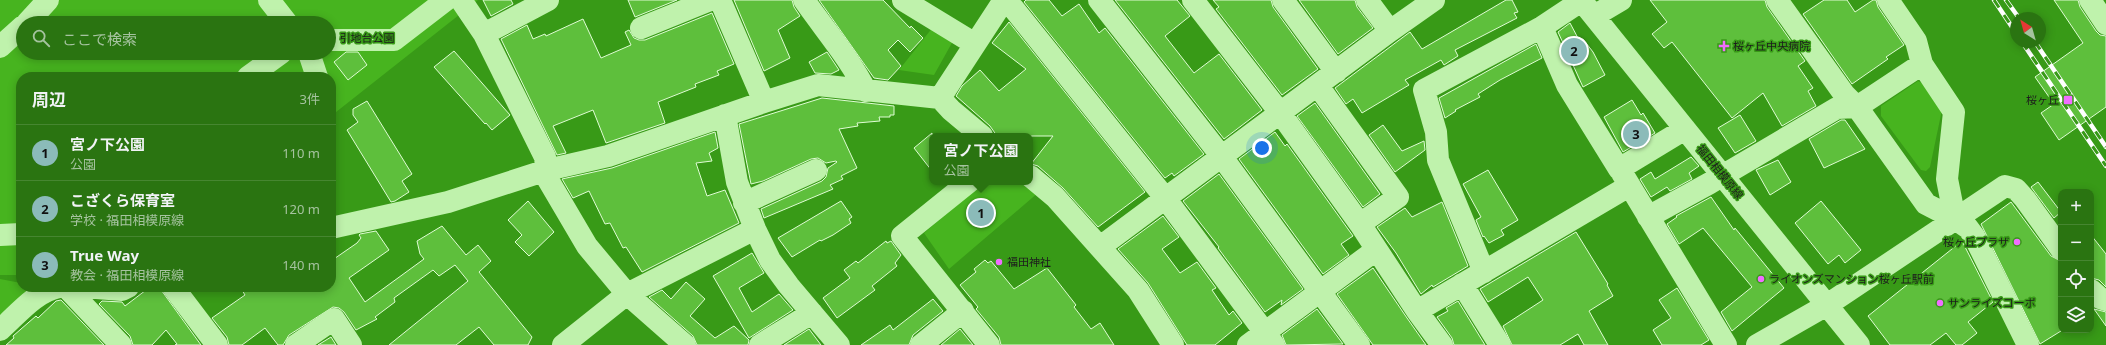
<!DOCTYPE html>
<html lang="ja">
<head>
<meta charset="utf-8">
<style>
	:root { --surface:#2a7411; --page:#32791a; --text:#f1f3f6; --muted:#a5c39f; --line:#468631; --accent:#8bbbb9 }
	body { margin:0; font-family:"Noto Sans","Noto Sans JP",sans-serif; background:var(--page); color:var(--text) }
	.controls { position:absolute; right:12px; bottom:12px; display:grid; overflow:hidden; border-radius:8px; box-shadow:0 2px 10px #0003 }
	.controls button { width:36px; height:36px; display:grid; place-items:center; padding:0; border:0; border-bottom:1px solid var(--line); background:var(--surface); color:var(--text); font:20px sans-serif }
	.compass { position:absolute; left:2010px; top:12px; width:36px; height:36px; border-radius:50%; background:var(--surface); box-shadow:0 2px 10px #0003; rotate:323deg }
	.you { position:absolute; left:1262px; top:148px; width:14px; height:14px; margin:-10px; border:3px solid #fff; border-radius:50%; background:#1a73e8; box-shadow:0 0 0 6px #1a73e833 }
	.badge { display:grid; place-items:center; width:26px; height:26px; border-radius:50%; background:var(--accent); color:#111; font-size:13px; font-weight:700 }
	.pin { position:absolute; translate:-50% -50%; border:2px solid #fff; box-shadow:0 1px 4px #0006 }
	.popup { position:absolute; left:929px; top:133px; width:104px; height:52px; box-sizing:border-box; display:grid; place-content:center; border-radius:8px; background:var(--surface); filter:drop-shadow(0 1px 3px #0005); font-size:13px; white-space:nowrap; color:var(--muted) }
	.popup b { font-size:15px; color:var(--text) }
	.popup::after { content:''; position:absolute; left:50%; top:100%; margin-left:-8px; border:8px solid transparent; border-top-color:var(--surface) }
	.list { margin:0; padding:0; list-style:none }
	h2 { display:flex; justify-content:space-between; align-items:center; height:52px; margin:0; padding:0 16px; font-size:17px }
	h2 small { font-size:13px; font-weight:400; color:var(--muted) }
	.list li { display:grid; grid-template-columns:26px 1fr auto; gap:12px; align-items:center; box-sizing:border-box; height:56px; padding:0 16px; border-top:1px solid var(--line) }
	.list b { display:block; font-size:15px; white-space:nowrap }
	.list p { margin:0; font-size:13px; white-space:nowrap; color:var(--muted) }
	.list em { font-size:13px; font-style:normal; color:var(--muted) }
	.icon { flex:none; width:22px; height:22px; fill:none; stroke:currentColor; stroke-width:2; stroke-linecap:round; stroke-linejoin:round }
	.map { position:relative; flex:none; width:2106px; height:345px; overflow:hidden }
	.search { position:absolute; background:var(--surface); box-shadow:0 2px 10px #0003; left:16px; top:16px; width:320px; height:44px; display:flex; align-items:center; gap:10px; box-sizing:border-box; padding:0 14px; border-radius:22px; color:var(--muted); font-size:15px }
	.panel { position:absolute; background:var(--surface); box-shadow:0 2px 10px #0003; left:16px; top:72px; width:320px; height:220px; border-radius:16px }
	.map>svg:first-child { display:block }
	.green { fill:#47b41f; fill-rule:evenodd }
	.building { fill:#5ebf3c; stroke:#dffcd4 }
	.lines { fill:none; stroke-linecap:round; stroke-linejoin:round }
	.minor { stroke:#bff2ac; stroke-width:22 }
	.rail-casing { stroke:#fff; stroke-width:4.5 }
	.rail { stroke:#389a17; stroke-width:3; stroke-dasharray:9; stroke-linecap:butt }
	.poi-dot { fill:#f06dff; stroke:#389a17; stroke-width:1.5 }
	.labels { text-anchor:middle; stroke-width:3; stroke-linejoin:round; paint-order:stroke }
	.park-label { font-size:11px; fill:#1b1d1b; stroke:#389a17 }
	.poi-label { font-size:11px; fill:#1d1d1d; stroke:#389a17; text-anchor:start }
	.street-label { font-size:11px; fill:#1d1d1d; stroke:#389a17 }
</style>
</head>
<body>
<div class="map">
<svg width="2106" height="345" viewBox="0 0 2106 345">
	<rect width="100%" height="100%" fill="#389a17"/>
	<path class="green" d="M0 0H478L331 116V77H21V275H0ZM23 23H329V53H23Z
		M933 27 953 41 934 75 899 70Z
		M1918 81 1922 83 1942 110 1930 167 1926 171 1921 170 1881 116V106Z
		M984 182H1026L1039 192 949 269 924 233Z
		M0 279 21 283V287H32L0 317Z"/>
	<path class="building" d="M483 0H511L513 4 491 16Z
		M628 0H677L635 17Z
		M734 0H792L794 7 800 16 778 30 790 58 764 71Z
		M819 0H883L910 28 911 26 923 38 910 52 898 40 888 50 901 66 888 80 874 78Z
		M1026 0H1049L1062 16 1079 4 1099 33 1105 28 1204 154 1174 176 1172 173 1165 178 1024 2Z
		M1115 0H1177L1190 16 1165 36 1194 73 1219 54 1262 110 1224 139Z
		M1213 0H1271L1273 7 1318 69 1282 95 1216 9 1219 7Z
		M1299 0H1355L1357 7 1373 28 1338 54Z
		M1506 0H1512L1518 12 1514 13 1517 18 1455 50 1458 56 1444 65 1441 60 1405 80 1409 85 1362 113 1353 99 1346 104 1335 88 1410 32 1422 49Z
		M1650 0H1765L1767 7 1805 61 1798 66 1813 88 1808 91 1816 106 1782 126 1763 93 1732 118 1672 42 1664 48 1652 34 1667 22Z
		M1824 0H1847L1855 12 1873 0H1876L1878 7 1904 45 1886 57 1888 59 1852 84 1803 14Z
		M2054 0H2078L2080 7 2096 31 2100 35 2106 36V107L2059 140 2041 113 2054 104 2035 77 2083 43Z
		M712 13 734 64 717 71 719 75 695 84 696 87 658 102 665 123 606 143 593 110 553 126 566 153 557 155 501 39 527 25 533 39 545 34 546 36 583 19 601 58 631 45 625 32 629 30 634 38 639 40H645Z
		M1009 22 1145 192 1098 227 1063 188 1038 166 1031 164 1053 136H997L990 126 956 96 962 86 980 70 999 91 1026 69 992 43Z
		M1570 23 1579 40 1583 39 1593 52 1605 75 1583 87 1558 32Z
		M1536 44 1542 58 1500 80 1478 94 1480 97 1455 110 1456 111 1445 118 1439 98Z
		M454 51 510 115 492 130 486 123 485 124 434 67Z
		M346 52H358L367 65 348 80 334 62Z
		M827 52 839 70 831 74 815 73 809 62Z
		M822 98 894 106V115H890V117H879L880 121 857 123 858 126 839 129 857 168 841 176 843 179 830 185 833 189 764 218 761 209 822 181 826 177 828 168 837 162 836 161 826 163 818 158 811 159 763 181 751 184 739 124Z
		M1632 100 1641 115 1643 113 1655 133 1623 152 1604 117Z
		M367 101 412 174 402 181 409 192 395 201 391 202 347 130 358 122 353 115V109Z
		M1315 103 1380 194 1363 207 1297 116Z
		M1740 115 1756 141 1735 153 1718 128Z
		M1841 120H1845L1865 149 1824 168 1809 139Z
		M1383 125 1402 151 1424 141 1425 150 1395 172 1369 135Z
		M715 132 718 148 709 153 712 161 696 163 707 196 725 190 739 223 642 272 626 247 623 248 610 223 605 224 589 191 573 198 562 179 612 168Z
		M1275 132 1285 146 1287 144 1353 236 1341 244 1349 255 1323 274 1239 159Z
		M932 133V171L914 148Z
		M1691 157 1699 166 1689 173 1692 179 1670 191 1667 187 1651 197 1640 179 1651 172 1655 179Z
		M1778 160 1791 182 1770 195 1756 170Z
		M1488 170 1518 220 1501 230 1504 235 1489 243 1484 236 1483 237 1476 220 1481 217 1463 184Z
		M1219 174 1303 289 1281 305 1282 300 1265 312 1218 248 1219 247 1183 201Z
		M2038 182 2061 212 2054 218 2031 187Z
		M1711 197 1734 230 1735 228 1784 288 1732 331 1721 312 1752 287 1703 228 1679 244 1667 224 1677 217 1676 216Z
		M528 201 554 232 529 256 515 242 522 235 508 220Z
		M841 201 852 217 849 219 851 223 833 235 821 241 820 240 792 257 778 238Z
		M1821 201 1861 250 1845 263 1839 255 1828 264 1795 223Z
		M1442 202 1468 266 1433 287 1432 285 1421 294 1396 253 1377 227 1405 208 1412 217Z
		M2011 202 2051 256 2061 261V331L2040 344 1981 224Z
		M1163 216 1179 237 1162 249 1180 273 1197 262 1216 288 1212 290 1229 315 1233 311 1242 323 1215 345H1187L1148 283 1118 249Z
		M442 226 466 255 478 245 491 261 479 272 532 337 528 345H494L479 327 456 345H389L468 281 455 265 439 276 433 270 394 298 395 302 375 317 377 319 356 330 344 312 339 308 333 307 289 335 283 345H278L265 328 242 345H229L227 337 212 318 245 295 240 287H331V261L357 243 361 238 359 235 360 234 376 231 389 250 349 278 365 302 424 259 420 254 417 241Z
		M1576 232 1608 284 1607 285 1613 296 1589 311 1608 345H1584L1578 334 1560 345H1512L1503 326 1543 300 1528 277 1488 302 1480 289Z
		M2091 235 2106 254V287L2099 280 2091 278Z
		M886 241 887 243 891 241 901 255 895 263 897 266 872 286 875 290 837 318 823 298 850 278 844 270 856 261 858 263Z
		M1962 241 1993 302 1968 322 1977 333 1962 345H1956L1946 333 1930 345H1890L1868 316Z
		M752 253 764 273 739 288 752 312 779 294 793 310 749 338 713 276Z
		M985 260 988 263 991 261 1014 289 1047 268 1076 305 1074 307 1091 329 1100 323 1114 345H1001L999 337 976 309 978 307 960 285 976 272 974 269Z
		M1373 268 1407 318 1426 345H1373L1337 294Z
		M686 282 705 299 690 316 715 338 734 326 749 340 748 345H697L693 336 649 297 662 290 671 299Z
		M150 287H159L201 345H175L177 344 166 330 152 345H133L130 336 99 304 102 301 122 302 125 306Z
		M1677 288 1709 340 1701 345H1662L1653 330 1671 318 1659 300Z
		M933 299 943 311 913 335 909 345H861L890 325 893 330Z
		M61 300 104 345H6L14 338 13 336 36 316 38 318 56 301Z
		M1458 301 1485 345H1454L1452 338 1437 317 1448 311 1446 308Z
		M1317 309 1343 344 1286 345 1282 335Z
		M2094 309 2106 312V326Z
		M809 329 821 345H784Z
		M960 329 973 345H941Z
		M331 337 336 345H318Z"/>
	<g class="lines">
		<path class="minor" d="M269 0 287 23
			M461 0 484 34 545 157 547 178 587 246 627 294 685 345
			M720 0 764 102
			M804 0C825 30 850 59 866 91
			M903 0 975 44
			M1004 0 1014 9 1166 199 1274 345
			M1099 0 1222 157 1359 345
			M1193 0 1281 114 1360 224 1417 311 1442 345
			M1283 0 1336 72
			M1367 0 1390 31
			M1581 0 1859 345
			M1777 0 1844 94 1857 107
			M1888 0 1916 41 1922 64 1954 112 1947 179 1955 219
			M2090 0 2106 24
			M1594 16 1621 0
			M27 23 48 0
			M1542 27 1567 85 1619 169 1685 129
			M641 28 710 0
			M484 34 548 0
			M329 40H394L446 0
			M0 47 23 26
			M309 53 317 77
			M1922 64 1857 107 1926 204 1955 219 1968 228 1974 236 2028 345
			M248 77 281 53
			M1318 86 1398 197 1360 224
			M940 98 1004 0
			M725 115 737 182 755 229 770 260 789 286 839 345
			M1622 173 1726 345
			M1030 176 1055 197 1138 290 1173 345
			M969 182 902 236 989 345
			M744 203 816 170
			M1648 217 1710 183 1837 108 1857 107
			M331 228 448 202 547 170 608 156 764 102 818 85 940 98 951 110 982 136
			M0 235 21 234
			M1100 247 1390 31 1434 0
			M1484 272 1438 160 1436 132 1424 90 1542 27 1581 1
			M1462 284 1500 345
			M66 287 121 345
			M84 287 122 290 128 287
			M173 287 217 345
			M2091 290 2100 298 2106 300
			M1417 311 1629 186
			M0 330C18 314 35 292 59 287
			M296 345 334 319 351 345
			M563 345 627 294 755 229
			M760 345 812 313
			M921 345 963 311
			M1248 345 1376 250
			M1757 345 1827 305 2005 186 2016 189 2025 199 2061 249"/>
		<defs>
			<path id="rail" d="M1994 0 2016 33
				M2006 0 2019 18
				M2022 42 2106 166
				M2035 42 2106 147"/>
		</defs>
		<use href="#rail" class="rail-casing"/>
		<use href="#rail" class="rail"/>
	</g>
	<g class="poi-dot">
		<path d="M1722 40h4v4h4v4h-4v4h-4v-4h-4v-4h4z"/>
		<rect x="2063" y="95" width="10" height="10" rx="2"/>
		<circle cx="2017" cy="242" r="4"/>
		<circle cx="999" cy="262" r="4"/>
		<circle cx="1761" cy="279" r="4"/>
		<circle cx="1940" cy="303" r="4"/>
	</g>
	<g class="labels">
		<g class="park-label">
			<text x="367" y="42">引地台公園</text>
		</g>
		<g class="poi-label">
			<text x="1733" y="50">桜ヶ丘中央病院</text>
			<text x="2059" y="104" text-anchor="end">桜ヶ丘</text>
			<text x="2009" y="246" text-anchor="end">桜ヶ丘プラザ</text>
			<text x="1007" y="266">福田神社</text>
			<text x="1769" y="283">ライオンズマンション桜ヶ丘駅前</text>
			<text x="1948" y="307">サンライズコーポ</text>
		</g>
		<g class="street-label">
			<text transform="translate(1720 172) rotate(51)" y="4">福田相模原線</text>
		</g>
	</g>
</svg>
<div class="controls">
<button>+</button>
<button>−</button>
<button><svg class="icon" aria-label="locate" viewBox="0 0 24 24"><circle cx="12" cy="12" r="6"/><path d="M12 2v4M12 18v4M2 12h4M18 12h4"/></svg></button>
<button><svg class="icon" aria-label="layers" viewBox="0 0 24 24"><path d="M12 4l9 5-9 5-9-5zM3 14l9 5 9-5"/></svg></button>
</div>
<svg class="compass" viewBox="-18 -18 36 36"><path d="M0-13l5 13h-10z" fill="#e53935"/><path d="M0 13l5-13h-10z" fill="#a5c39f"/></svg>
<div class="you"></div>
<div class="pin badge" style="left:981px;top:213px">1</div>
<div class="popup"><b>宮ノ下公園</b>公園</div>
<div class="pin badge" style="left:1574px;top:51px">2</div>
<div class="pin badge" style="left:1636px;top:134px">3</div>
<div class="search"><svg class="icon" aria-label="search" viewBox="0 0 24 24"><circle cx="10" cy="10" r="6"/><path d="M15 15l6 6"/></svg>ここで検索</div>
<section class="panel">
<h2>周辺<small>3件</small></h2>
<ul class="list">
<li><span class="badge">1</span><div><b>宮ノ下公園</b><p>公園</p></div><em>110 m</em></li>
<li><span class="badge">2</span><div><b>こざくら保育室</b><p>学校 · 福田相模原線</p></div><em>120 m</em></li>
<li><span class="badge">3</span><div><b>True Way</b><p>教会 · 福田相模原線</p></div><em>140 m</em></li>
</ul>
</section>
</div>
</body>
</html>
